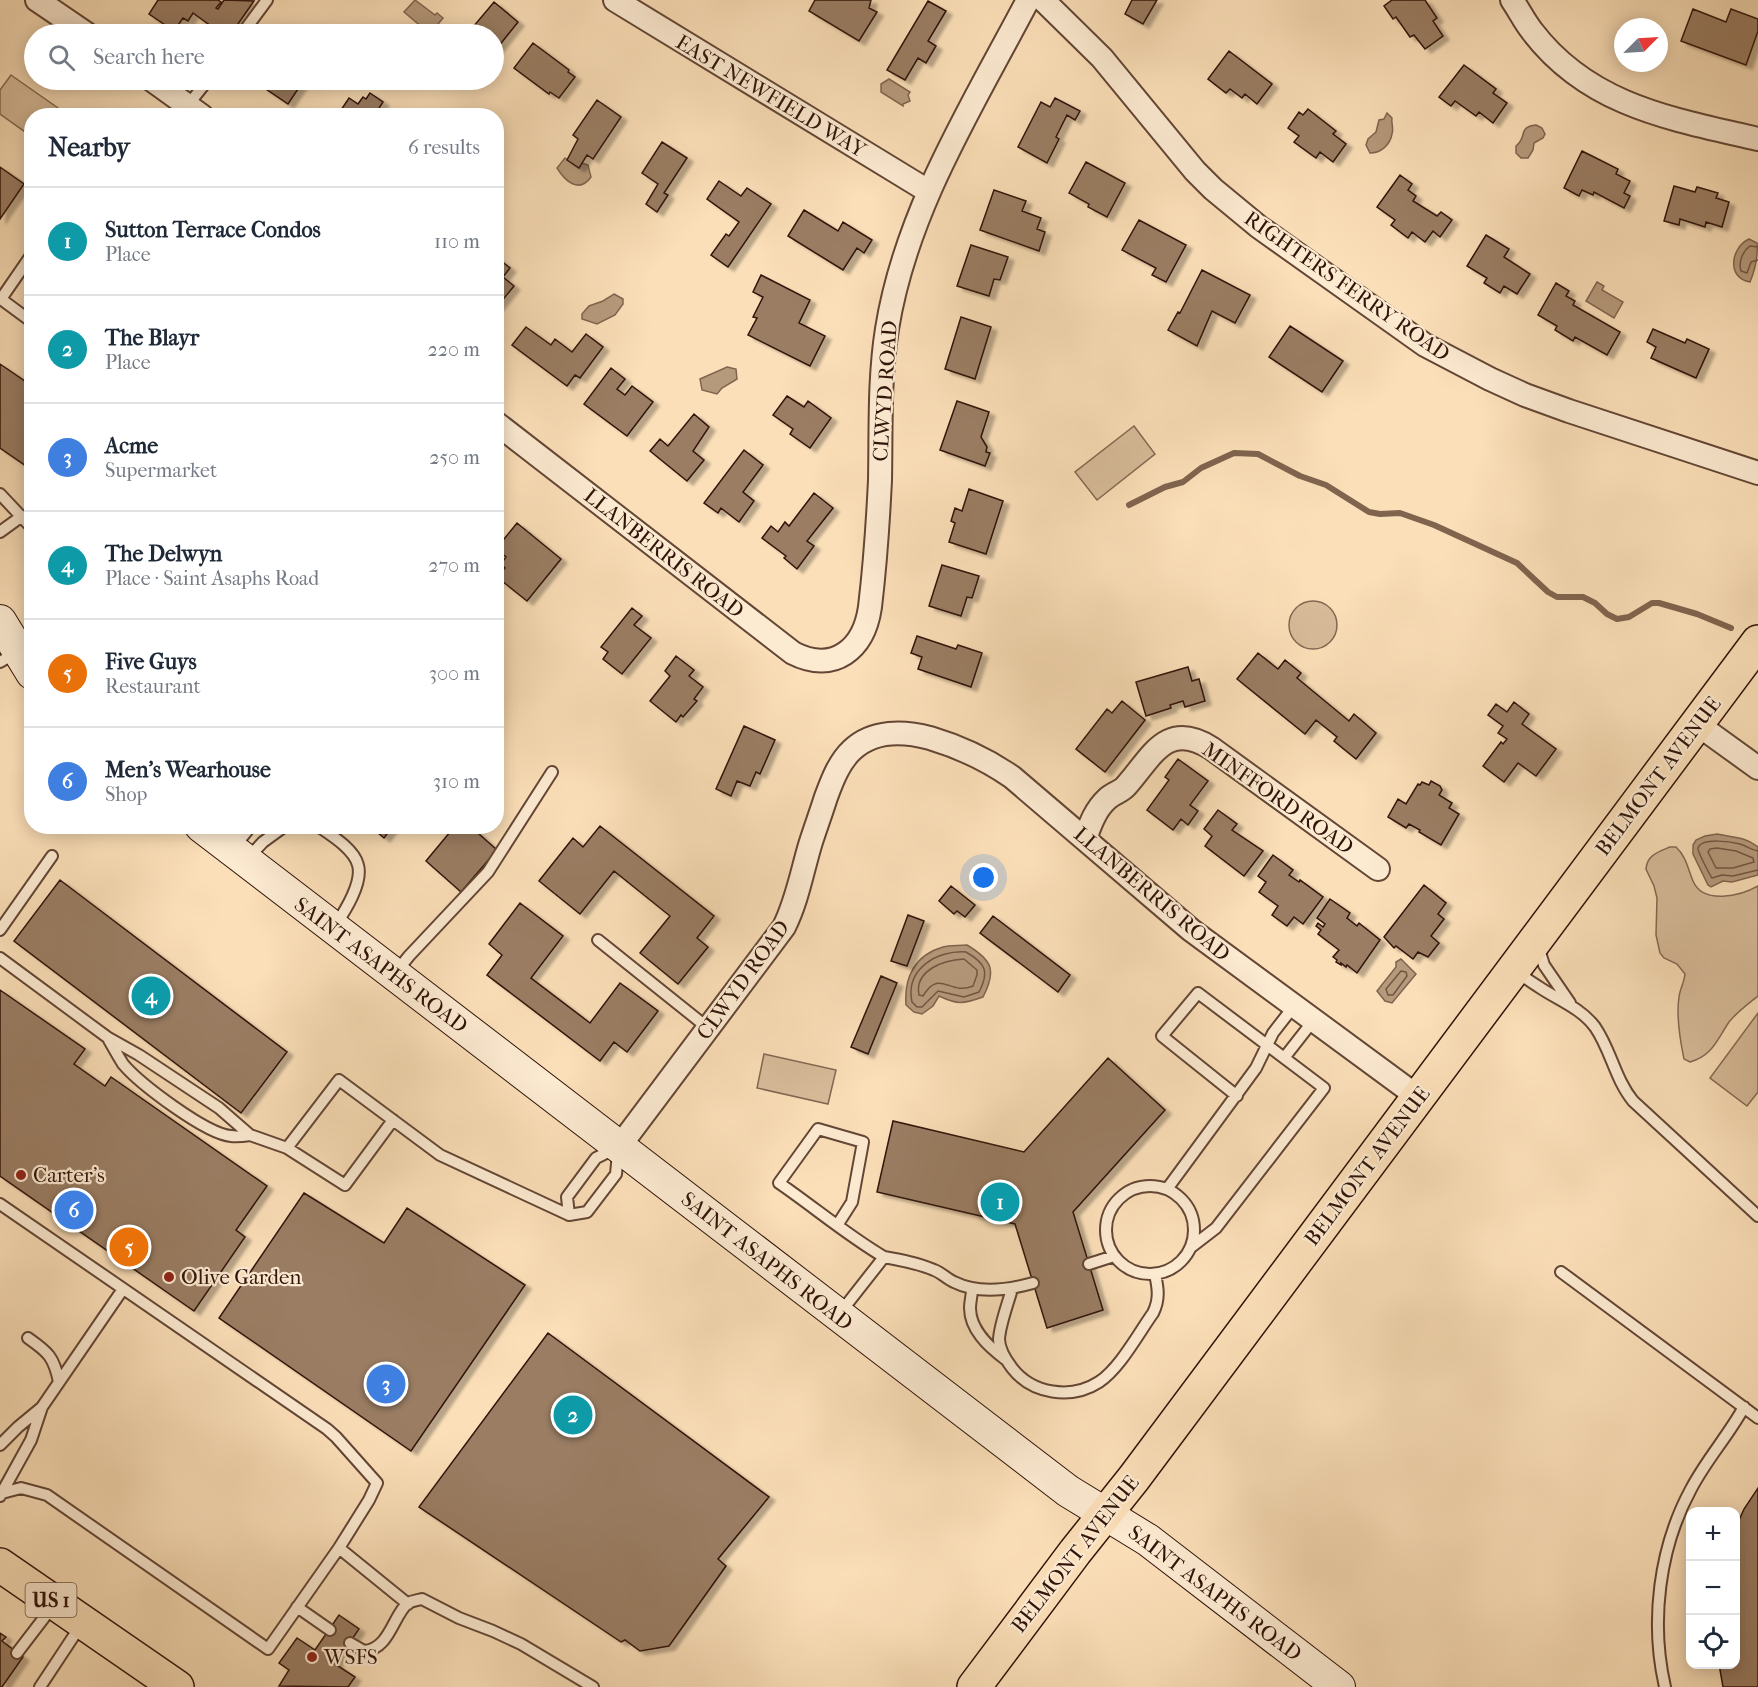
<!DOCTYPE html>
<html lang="en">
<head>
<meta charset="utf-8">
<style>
	:root { --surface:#fff; --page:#f2f2f3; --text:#1f2937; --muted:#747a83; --line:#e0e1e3; --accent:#8f2418 }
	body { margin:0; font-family:"IM FELL French Canon",serif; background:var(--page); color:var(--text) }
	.controls { position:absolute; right:18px; bottom:18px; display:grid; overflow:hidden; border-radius:12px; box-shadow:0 3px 15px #0003 }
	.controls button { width:54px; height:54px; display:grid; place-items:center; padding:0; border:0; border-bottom:2px solid var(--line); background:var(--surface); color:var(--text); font:30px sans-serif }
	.compass { position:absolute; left:1614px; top:18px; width:54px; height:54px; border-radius:50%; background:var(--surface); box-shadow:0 3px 15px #0003; rotate:66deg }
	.you { position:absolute; left:984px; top:878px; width:21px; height:21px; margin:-15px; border:4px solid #fff; border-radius:50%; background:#1a73e8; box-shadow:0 0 0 9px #1a73e833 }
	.badge { display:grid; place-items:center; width:39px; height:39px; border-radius:50%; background:var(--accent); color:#fff; font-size:20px; font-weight:700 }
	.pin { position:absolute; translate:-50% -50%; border:3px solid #fff; box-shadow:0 2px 6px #0006 }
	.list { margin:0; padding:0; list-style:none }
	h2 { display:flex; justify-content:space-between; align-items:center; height:78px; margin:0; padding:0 24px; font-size:26px }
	h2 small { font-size:20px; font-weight:400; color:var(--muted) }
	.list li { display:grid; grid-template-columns:39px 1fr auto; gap:18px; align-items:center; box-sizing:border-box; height:108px; padding:0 24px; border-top:2px solid var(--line) }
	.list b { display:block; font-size:22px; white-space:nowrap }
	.list p { margin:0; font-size:20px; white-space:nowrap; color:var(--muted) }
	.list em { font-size:20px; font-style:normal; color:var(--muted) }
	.icon { flex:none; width:33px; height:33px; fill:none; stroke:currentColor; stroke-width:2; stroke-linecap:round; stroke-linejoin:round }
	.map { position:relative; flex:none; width:1758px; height:1687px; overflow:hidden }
	.search { position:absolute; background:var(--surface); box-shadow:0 3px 15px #0003; left:24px; top:24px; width:480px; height:66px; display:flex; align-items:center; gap:15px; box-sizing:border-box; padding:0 21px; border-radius:33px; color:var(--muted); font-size:22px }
	.panel { position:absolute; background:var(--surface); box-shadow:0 3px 15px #0003; left:24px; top:108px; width:480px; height:726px; border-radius:24px }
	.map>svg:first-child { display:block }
	.green { fill:#d8bc9a; stroke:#846852; stroke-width:1.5 }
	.water { fill:#b69a7c; stroke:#80644e; stroke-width:1.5 }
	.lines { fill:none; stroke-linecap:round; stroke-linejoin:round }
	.shore { stroke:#735642; stroke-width:1.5 }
	.stream { stroke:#80644e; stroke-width:6 }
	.building { fill:#9a7d64; stroke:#301309; stroke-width:1.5; filter:url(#shadow) }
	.lane-casing { stroke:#634635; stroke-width:14 }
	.street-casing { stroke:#634635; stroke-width:26 }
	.secondary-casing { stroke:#301309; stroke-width:34 }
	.primary-casing { stroke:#301309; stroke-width:36 }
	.highway-casing { stroke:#301309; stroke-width:36 }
	.lane { stroke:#fcead1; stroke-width:10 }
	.street { stroke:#fcead1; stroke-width:22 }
	.secondary { stroke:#fcead1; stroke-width:32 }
	.primary { stroke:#fbdfb8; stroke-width:33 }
	.highway { stroke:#fbdfb8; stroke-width:33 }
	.poi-dot { fill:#8f2418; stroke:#fcead1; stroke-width:2 }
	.labels { text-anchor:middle; stroke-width:4.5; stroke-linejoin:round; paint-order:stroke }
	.shield { fill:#fcead1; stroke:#6d5445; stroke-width:1.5 }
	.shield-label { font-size:20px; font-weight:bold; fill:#301309 }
	.street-label { font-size:21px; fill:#301309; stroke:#fcead1 }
	.poi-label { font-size:21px; fill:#301309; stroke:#fcead1; text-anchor:start }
</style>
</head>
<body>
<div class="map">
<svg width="1758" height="1687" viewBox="0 0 1758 1687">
	<defs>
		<filter id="shadow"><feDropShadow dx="6" dy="4" stdDeviation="1.5" flood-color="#0004"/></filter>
	</defs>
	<rect width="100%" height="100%" fill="#fbdfb8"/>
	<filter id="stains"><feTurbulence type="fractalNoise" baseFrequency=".00333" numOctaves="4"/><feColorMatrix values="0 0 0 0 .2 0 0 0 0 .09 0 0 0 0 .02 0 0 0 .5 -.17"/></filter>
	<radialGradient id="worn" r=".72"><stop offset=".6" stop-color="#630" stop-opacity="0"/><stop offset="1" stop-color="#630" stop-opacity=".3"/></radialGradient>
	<path class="green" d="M11 75 68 115 32 116 31 136 0 114V90Z
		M1134 426 1155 454 1097 500 1075 472Z
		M1289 625a24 24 0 1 1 48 0a24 24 0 1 1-48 0Z
		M1670 847H1676C1686 856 1688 869 1693 881 1703 905 1741 896 1758 886V996C1748 1004 1737 1012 1729 1022 1717 1040 1712 1056 1690 1062L1684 1059C1680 1040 1676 1017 1679 997 1680 989 1684 983 1685 974L1677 964 1664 958 1660 953 1656 935 1657 898 1654 886 1646 869C1647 855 1658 852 1670 847Z
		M1758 1013V1092L1747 1106 1710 1078Z
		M764 1054 836 1070 828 1104 757 1088Z"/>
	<path class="water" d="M415 0 435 15 437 13 443 18 430 34 404 12Z
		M889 79 910 92 908 95 910 101 903 104V106L881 92V84Z
		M1387 113 1392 118C1391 124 1394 128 1392 134 1390 145 1381 153 1370 153L1366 145 1368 139 1376 132 1379 120 1384 119Z
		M1536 125 1542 128 1545 134 1543 138 1534 143 1533 150 1528 158H1521L1516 153V146C1528 137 1517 127 1536 125Z
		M565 158 579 168 582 163 588 165 591 177C579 194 565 181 557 168Z
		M1749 239 1757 243C1758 256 1755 270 1750 282 1726 278 1731 247 1749 239Z
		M1597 282 1604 286 1602 290 1623 302 1614 318 1586 301Z
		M614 294 623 299V304L615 315 597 324 582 319V314L589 306 603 301Z
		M727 367 736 369 737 379 722 388 717 394 702 390 700 379Z
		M1717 834C1732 837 1746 837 1758 847V875L1732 882 1723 881 1711 887 1708 885 1693 854V845L1696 840 1705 836Z
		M967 945C992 960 997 970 983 997 963 1004 958 1005 939 996L933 1006 922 1014 914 1012 906 1005C904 977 915 955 943 947 950 945 959 946 967 945Z
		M1401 959 1416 974 1392 1003 1385 1001 1377 991 1396 967V962Z"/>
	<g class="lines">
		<path class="shore" d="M1758 247 1750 246C1743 251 1738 262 1741 271L1747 273 1751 262 1758 260
			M1717 848 1736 851 1753 858 1754 862 1733 868H1716L1708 852 1710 849Z
			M1758 851C1751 850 1747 846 1740 844 1732 842 1702 837 1698 848 1697 851 1710 875 1712 878L1722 875 1733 876 1758 870
			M966 952C985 963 990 971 979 992L964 997 938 991 922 1007H917L912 1002C905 969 937 950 966 952Z
			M964 959 977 970V975L973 986C949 996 940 968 923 996L919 995C914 970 944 960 964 959Z
			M1401 971 1406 972 1407 976 1393 995H1388L1386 989Z"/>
		<path class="stream" d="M1129 505 1165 487 1183 482 1201 468 1234 453 1258 454 1300 476 1326 485 1369 512 1380 514 1400 513 1434 525 1517 563 1548 592 1557 597H1583L1595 603 1607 614 1617 619 1629 617 1652 603H1659L1697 614 1731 628"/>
	</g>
	<path class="building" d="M158 0H218L221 2 216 8 218 9 224 0 254 1 231 34H200L208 24 193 13 188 21 183 18 174 31 149 14Z
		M815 0H871L869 8 877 12 859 41 809 11Z
		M1132 0H1157L1143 24 1125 14Z
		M1392 0H1425L1437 18 1433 21 1443 36 1425 49 1414 35 1410 37 1396 17 1393 19 1384 6Z
		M928 1 946 11 928 41 936 46 926 63 918 58 905 80 887 70Z
		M494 2 518 22 494 52V34L468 33Z
		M1693 9 1726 22 1731 9 1758 19V31L1746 65 1681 41Z
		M533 43 569 70 568 72 575 77 559 98 550 92 549 94 514 68Z
		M1229 51 1272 84 1257 104 1245 94 1242 98 1230 89 1226 93 1208 79Z
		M1464 65 1496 89 1493 93 1507 103 1493 123 1479 112 1476 116 1455 101 1451 106 1439 97Z
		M268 80H304L288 104 263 87Z
		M370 93 383 102 374 116H337L349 98 358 104 363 97 366 99Z
		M1055 98 1080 111 1075 120 1067 115 1056 137 1059 139 1047 163 1018 147 1041 102 1050 107Z
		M597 100 621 117 593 159 587 155 579 168 567 160 578 139 573 135Z
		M1308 109 1336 131 1333 134 1346 144 1333 162 1320 152 1316 158 1294 142 1299 136 1288 128 1299 112 1303 115Z
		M662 142 687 158 664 193 668 195 657 212 646 204 658 184 642 173Z
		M1582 151 1618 169 1616 174 1630 181 1624 193 1630 196 1624 208 1594 192 1593 195 1582 190 1579 196 1564 188Z
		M1086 162 1125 183 1107 217 1088 207 1089 204 1069 193Z
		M0 167 24 184 0 219Z
		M1400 175 1412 184 1408 190 1416 196 1413 201 1437 216 1441 212 1452 220 1440 237 1433 231 1425 242 1412 232 1408 238 1391 225 1395 220 1377 207Z
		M719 181 741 196 747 188 771 204 728 267 711 255 726 234 729 236 739 222 707 199Z
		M1674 186 1695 192 1697 187 1718 193 1716 198 1729 202 1722 227 1706 222 1705 227 1680 219 1679 225 1664 221Z
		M994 190 1026 201 1022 211 1041 218 1037 229 1045 232 1039 251 980 230Z
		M804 210 838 231 843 222 872 240 864 253 857 248 843 270 788 236Z
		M1139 220 1186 245 1166 282 1152 275 1156 268 1122 250Z
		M1486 235 1509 249 1504 257 1530 274 1517 294 1504 286 1500 293 1484 283 1487 278 1467 266Z
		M971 245 1008 257 1000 280 994 279 989 296 957 286Z
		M496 257 510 268 503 277 514 286 496 308Z
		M1202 270 1250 295 1235 323 1212 311 1197 346 1168 330 1178 312 1180 313Z
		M761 275 810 300 799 323 825 336 810 366 748 335 757 318 753 317 763 297 753 292Z
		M1556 283 1569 291 1566 296 1575 301 1573 305 1620 332 1607 355 1575 337 1573 341 1555 330 1557 326 1538 315Z
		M961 317 991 327 975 379 945 369Z
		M1290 326 1343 361 1322 392 1269 357Z
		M526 327 551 345 555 339 572 352 586 334 603 347 580 378 575 375 567 386 512 345Z
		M1653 329 1685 343 1687 339 1709 349 1696 378 1651 358 1656 347 1647 342Z
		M0 364 32 386V470L0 448Z
		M611 368 625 379 617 389 625 395 632 386 653 402 627 436 584 404Z
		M787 396 804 407 808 401 831 418 810 448 790 434 793 429 773 415Z
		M957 401 989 412 981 437 987 447 986 452 990 453 985 466 940 450Z
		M694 414 709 427 693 451 704 460 687 481 650 451 660 439 668 446Z
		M744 450 763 465 743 492 754 501 739 522 721 508 718 513 704 503Z
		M969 489 1003 501 986 554 949 542 955 523 951 521 955 508 962 511Z
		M814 493 833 508 807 541 814 546 797 569 784 558 786 556 762 538 771 526 778 532 785 522 789 526Z
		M517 523 561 559 527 601 497 577 505 568 501 564 506 557 496 549Z
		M942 565 979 576 972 598 967 597 961 616 929 606Z
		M632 608 642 616 634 625 651 638 622 674 603 659 608 652 601 647Z
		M917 636 956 649 958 645 982 653 971 687 918 669 922 657 911 653Z
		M1258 653 1278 669 1285 660 1301 673 1297 678 1349 721 1354 714 1376 733 1356 759 1334 741 1337 737 1316 720 1305 734 1237 679Z
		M676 656 694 670 689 676 703 687 694 699 697 701 683 717 681 715 676 722 650 701 670 676 665 671Z
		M1188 667 1192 681 1199 679 1205 701 1185 707 1183 701 1170 705 1171 708 1146 716 1136 682Z
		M1122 701 1145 720 1105 772 1076 749 1107 709 1112 713Z
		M1514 702 1529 714 1522 724 1556 749 1536 776 1518 763 1504 782 1483 766 1501 742 1503 744 1507 739 1498 733 1503 726 1488 715 1496 704 1507 712Z
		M744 726 775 740 760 774 756 772 750 786 737 781 731 796 716 789Z
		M1178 759 1208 781 1190 805 1198 811 1188 825 1181 819 1173 830 1147 810 1169 780 1165 777Z
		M1431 781 1440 786 1442 790 1439 795 1452 803 1449 808 1459 814 1441 845 1419 832 1420 830 1409 824 1406 828 1388 817 1398 799 1406 804 1418 784 1420 785 1422 782 1429 785Z
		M1218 810 1237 824 1232 830 1263 851 1244 876 1205 846 1212 836 1204 829Z
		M370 826H393L384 838Z
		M455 826H470L497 850 461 892 426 861Z
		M600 826 714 916 697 938 708 947 678 984 640 953 670 916 614 871 580 914 539 881 573 838 583 847Z
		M1273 855 1293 870 1289 875 1299 882 1300 880 1323 897 1303 924 1294 917 1287 926 1272 915 1278 906 1259 892 1266 882 1258 876Z
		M60 880 287 1052 241 1113 14 941Z
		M1424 885 1446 903 1438 914 1444 919 1431 936 1439 943 1428 957 1418 952 1413 959 1396 946 1394 948 1384 937Z
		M951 886 975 905 965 917 957 911 954 914 939 901Z
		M1330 899 1350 913 1347 918 1357 926 1359 923 1380 940 1357 973 1347 965 1346 967 1341 963V965L1336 962 1337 960 1333 957 1339 950 1318 934 1321 930 1316 926 1318 923 1323 927 1325 924 1317 918Z
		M520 903 563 936 531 978 590 1023 620 983 658 1011 627 1052 614 1042 600 1061 487 975 502 955 489 944Z
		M908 915 924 921 907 966 891 961Z
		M993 916 1070 975 1058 992 980 933Z
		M881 976 897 983 868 1054 851 1047Z
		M0 990 85 1049 74 1064 105 1086 111 1077 267 1186 236 1230 245 1237 194 1311 0 1176Z
		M1108 1058 1165 1110 1073 1212 1103 1310 1047 1328 1015 1224 877 1192 893 1121 1024 1152Z
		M304 1193 384 1243 407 1208 525 1285 411 1451 219 1318Z
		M548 1333 769 1497 718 1559 726 1566 669 1646 640 1651 625 1640 621 1642 419 1507Z
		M1758 1488V1687H1723L1719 1664H1736V1527L1744 1509Z
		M339 1615 359 1629 335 1664 355 1677 348 1687 279 1686 289 1670 279 1663 297 1638 315 1650Z
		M0 1633 6 1637 2 1641 23 1657 2 1687H0Z"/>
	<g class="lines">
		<defs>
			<path id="lane" d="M242 34 267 0
				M188 105 208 80
				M32 254 1 299 32 322
				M0 494 32 528
				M0 532 22 516 28 517
				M0 662 17 652
				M318 826C331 835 354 849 358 865 363 883 345 911 335 926
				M234 847 251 826
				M248 858 263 842 285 826
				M0 930 52 856
				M598 940 708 1028
				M1538 946 1544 965 1570 1003
				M0 958 107 1037 139 1055 219 1108 250 1135 287 1148 345 1185 393 1120
				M1516 971C1524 977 1531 982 1539 987 1558 1000 1581 1008 1595 1027 1611 1050 1615 1079 1633 1101L1758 1216
				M396 972 409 956 488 872 552 772
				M109 1040C113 1047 118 1056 123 1064 140 1084 206 1134 231 1136 237 1137 244 1136 250 1135
				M1284 1058 1313 1021
				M287 1148 339 1080 440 1155 569 1215 587 1212 616 1174 618 1153
				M1106 1230a44 44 0 1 1 88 0a44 44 0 1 1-88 0Z
				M1167 1189 1256 1068 1273 1033 1294 1006
				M0 1204 327 1429 336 1437 377 1483 369 1500 339 1548 268 1649 47 1495 21 1488 2 1493
				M569 1215 567 1197 596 1158 616 1148
				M838 1224 852 1202 863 1142 818 1129 779 1183C814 1207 848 1236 884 1257
				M1190 1248 1216 1228 1324 1088 1198 993 1162 1036 1237 1096
				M1089 1264 1114 1256
				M1561 1272 1758 1418
				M972 1289C972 1295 970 1302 970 1308 970 1330 989 1347 1005 1359
				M1012 1289C1008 1303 1000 1324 999 1339 999 1349 1006 1360 1012 1368 1032 1394 1071 1400 1099 1382 1120 1368 1138 1334 1153 1313 1160 1299 1158 1288 1155 1274
				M840 1313 884 1257C901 1260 918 1263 934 1270 942 1273 947 1279 954 1282 978 1294 1008 1290 1033 1283
				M28 1338C48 1352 54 1357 59 1382
				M0 1445 18 1427 41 1408
				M0 1496 31 1440 42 1407 123 1289
				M339 1548 408 1604
				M297 1607 330 1630
				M350 1643 364 1651C390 1649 393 1615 408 1603 412 1601 418 1600 422 1599L459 1618 493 1631 521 1644 593 1687
				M17 1653 53 1606
				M40 1687 81 1625
				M1665 1687C1650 1622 1659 1548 1691 1489 1706 1460 1728 1436 1744 1407"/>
			<path id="street" d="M37 0 87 34
				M615 0 928 191
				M1043 0 1102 58 1195 171 1213 189 1259 227 1425 345 1490 379 1525 395 1569 411 1758 473
				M1512 0C1519 10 1524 21 1532 31 1589 106 1672 119 1758 139
				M152 80 202 116
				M496 423 793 653C834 674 864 649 870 607 875 565 878 522 880 480 881 430 879 379 887 329 906 210 973 105 1028 0
				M1697 724 1758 768
				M1085 839C1090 825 1095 810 1107 799 1113 793 1121 792 1126 786 1152 757 1166 720 1211 748L1378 869
				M619 1147 784 927C797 901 802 872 810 845 815 829 821 813 826 797 832 781 839 762 852 750 873 730 904 731 930 738 960 747 986 759 1012 777L1191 930 1418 1097"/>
			<path id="secondary" d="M0 621 32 673
				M201 826 1068 1491 1148 1540 1339 1687"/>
			<path id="primary" d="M974 1687 1075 1552 1134 1478 1758 642"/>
			<path id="highway" d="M0 1565 177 1687"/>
		</defs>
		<use href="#lane" class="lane-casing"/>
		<use href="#street" class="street-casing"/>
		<use href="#secondary" class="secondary-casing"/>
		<use href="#primary" class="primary-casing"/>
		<use href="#highway" class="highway-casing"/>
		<use href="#lane" class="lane"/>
		<use href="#street" class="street"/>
		<use href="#secondary" class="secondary"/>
		<use href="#primary" class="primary"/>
		<use href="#highway" class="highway"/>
	</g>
	<g class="poi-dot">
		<circle cx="21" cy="1175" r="6"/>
		<circle cx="169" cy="1277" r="6"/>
		<circle cx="312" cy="1657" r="6"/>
	</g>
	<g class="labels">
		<rect class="shield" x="25.5" y="1583" width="51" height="34" rx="4.5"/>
		<g class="shield-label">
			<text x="51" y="1607">US 1</text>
		</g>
		<g class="street-label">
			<text transform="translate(771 96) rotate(31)" y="7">EAST NEWFIELD WAY</text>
			<text transform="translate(1347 286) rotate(35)" y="7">RIGHTERS FERRY ROAD</text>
			<text transform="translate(885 391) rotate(-86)" y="7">CLWYD ROAD</text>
			<text transform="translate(664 553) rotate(38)" y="7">LLANBERRIS ROAD</text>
			<text transform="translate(1658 776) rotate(-53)" y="7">BELMONT AVENUE</text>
			<text transform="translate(1278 798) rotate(35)" y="7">MINFFORD ROAD</text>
			<text transform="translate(1152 894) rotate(40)" y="7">LLANBERRIS ROAD</text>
			<text transform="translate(381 965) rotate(37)" y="7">SAINT ASAPHS ROAD</text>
			<text transform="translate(743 980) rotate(-54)" y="7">CLWYD ROAD</text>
			<text transform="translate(1367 1166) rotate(-53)" y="7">BELMONT AVENUE</text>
			<text transform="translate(767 1261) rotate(38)" y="7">SAINT ASAPHS ROAD</text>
			<text transform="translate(1075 1554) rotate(-52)" y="7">BELMONT AVENUE</text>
			<text transform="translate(1215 1593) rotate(37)" y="7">SAINT ASAPHS ROAD</text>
		</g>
		<g class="poi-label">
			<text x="33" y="1182">Carter's</text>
			<text x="181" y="1284">Olive Garden</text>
			<text x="324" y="1664">WSFS</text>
		</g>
	</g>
	<rect width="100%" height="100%" filter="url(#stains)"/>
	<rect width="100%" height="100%" fill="url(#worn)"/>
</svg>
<div class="controls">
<button>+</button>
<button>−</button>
<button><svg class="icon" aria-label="locate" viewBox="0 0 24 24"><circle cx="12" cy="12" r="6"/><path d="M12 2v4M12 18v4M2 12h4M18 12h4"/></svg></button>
</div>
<svg class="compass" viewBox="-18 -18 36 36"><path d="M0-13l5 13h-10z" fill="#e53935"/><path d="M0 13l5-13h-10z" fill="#747a83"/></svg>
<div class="you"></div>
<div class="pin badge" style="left:1000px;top:1202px;background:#0f9aa8">1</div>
<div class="pin badge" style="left:573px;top:1415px;background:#0f9aa8">2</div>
<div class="pin badge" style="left:386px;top:1384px;background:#3f7fe0">3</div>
<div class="pin badge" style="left:151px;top:996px;background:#0f9aa8">4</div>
<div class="pin badge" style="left:129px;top:1247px;background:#e8710a">5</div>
<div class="pin badge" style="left:74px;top:1210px;background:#3f7fe0">6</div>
<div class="search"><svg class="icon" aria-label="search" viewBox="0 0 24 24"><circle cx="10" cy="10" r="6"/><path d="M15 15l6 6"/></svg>Search here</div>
<section class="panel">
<h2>Nearby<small>6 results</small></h2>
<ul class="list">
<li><span class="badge" style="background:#0f9aa8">1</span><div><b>Sutton Terrace Condos</b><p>Place</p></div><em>110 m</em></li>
<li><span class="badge" style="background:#0f9aa8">2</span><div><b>The Blayr</b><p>Place</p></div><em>220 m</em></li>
<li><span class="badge" style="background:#3f7fe0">3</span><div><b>Acme</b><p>Supermarket</p></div><em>250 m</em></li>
<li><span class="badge" style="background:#0f9aa8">4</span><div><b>The Delwyn</b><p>Place · Saint Asaphs Road</p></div><em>270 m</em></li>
<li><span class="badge" style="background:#e8710a">5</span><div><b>Five Guys</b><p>Restaurant</p></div><em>300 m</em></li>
<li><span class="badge" style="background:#3f7fe0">6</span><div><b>Men's Wearhouse</b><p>Shop</p></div><em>310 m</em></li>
</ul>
</section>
</div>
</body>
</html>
